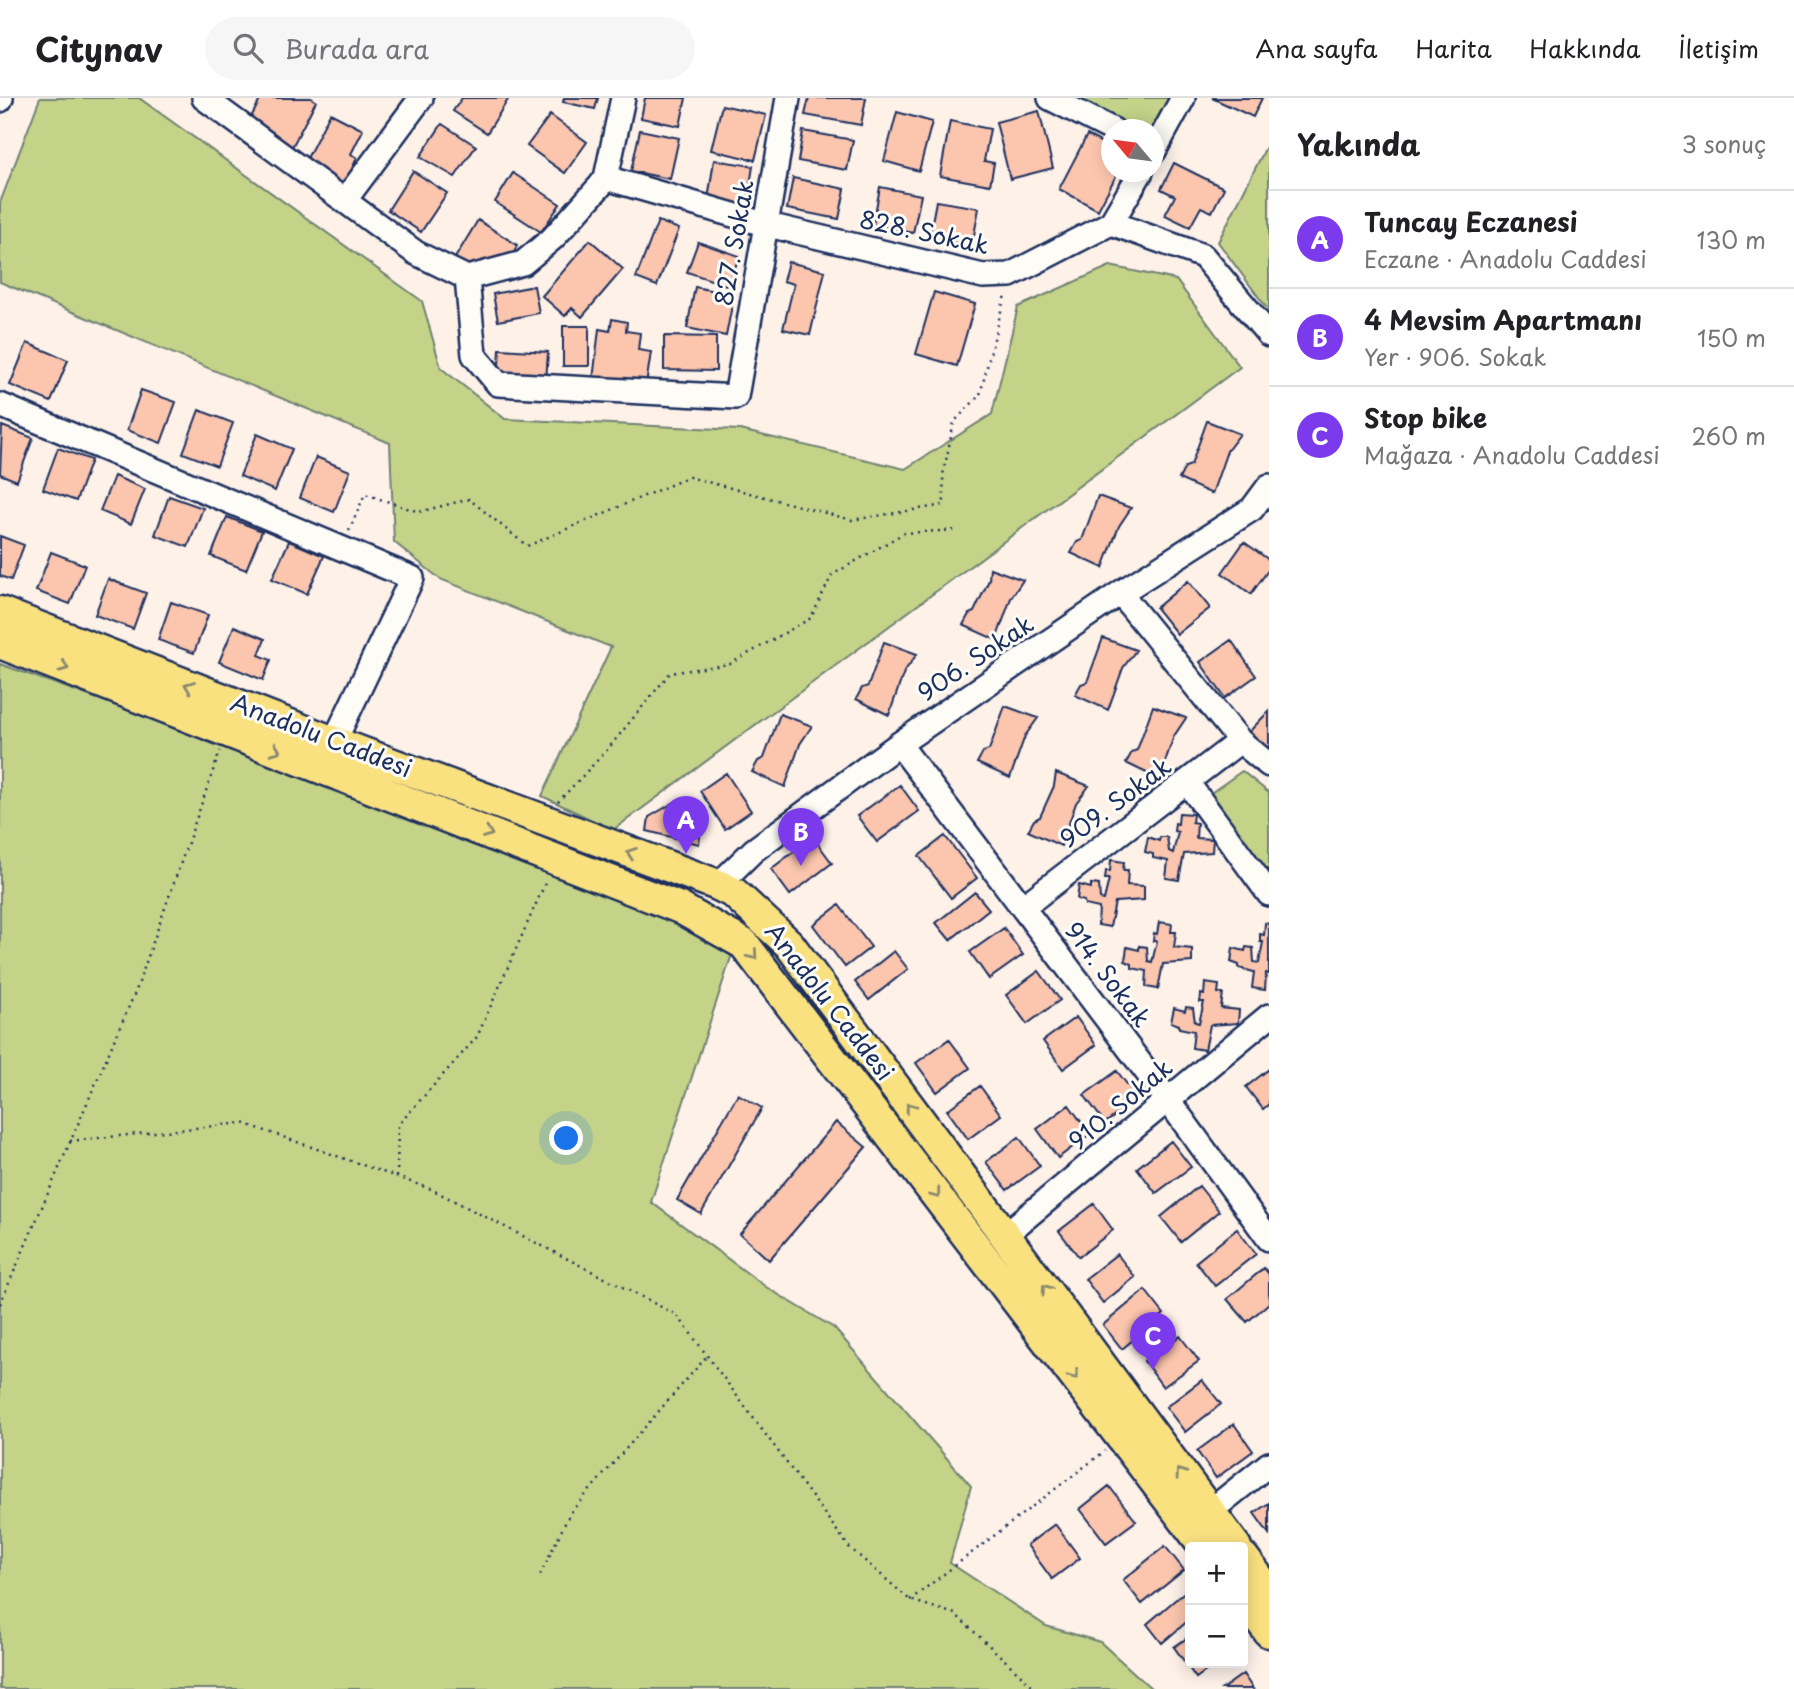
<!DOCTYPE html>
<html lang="tr">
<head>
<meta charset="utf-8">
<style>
	:root { --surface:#fff; --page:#f6f6f6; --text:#202124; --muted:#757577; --line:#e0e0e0; --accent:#7c3aed }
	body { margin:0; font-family:"Playpen Sans",sans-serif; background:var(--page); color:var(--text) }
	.controls { position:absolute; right:21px; bottom:21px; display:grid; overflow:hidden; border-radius:7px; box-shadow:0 4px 18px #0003 }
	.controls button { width:63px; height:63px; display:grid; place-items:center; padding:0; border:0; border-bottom:2px solid var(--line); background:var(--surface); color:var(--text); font:35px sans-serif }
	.compass { position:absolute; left:1101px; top:21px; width:63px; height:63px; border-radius:50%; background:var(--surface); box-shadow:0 4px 18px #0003; rotate:299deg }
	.you { position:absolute; left:567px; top:1041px; width:24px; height:24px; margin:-18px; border:5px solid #fff; border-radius:50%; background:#1a73e8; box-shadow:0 0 0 10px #1a73e833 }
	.badge { display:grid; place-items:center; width:46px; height:46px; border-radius:50%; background:var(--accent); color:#fff; font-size:23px; font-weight:700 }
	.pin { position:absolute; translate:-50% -58px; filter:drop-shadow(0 2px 4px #0008) }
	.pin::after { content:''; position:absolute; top:37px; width:24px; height:21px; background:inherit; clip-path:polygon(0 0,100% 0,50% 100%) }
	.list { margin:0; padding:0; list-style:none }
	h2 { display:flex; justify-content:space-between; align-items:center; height:91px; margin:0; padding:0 28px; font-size:30px }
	h2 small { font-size:23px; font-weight:400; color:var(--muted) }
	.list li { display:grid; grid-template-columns:46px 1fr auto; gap:21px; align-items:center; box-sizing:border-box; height:98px; padding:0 28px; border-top:2px solid var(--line) }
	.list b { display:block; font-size:26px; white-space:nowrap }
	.list p { margin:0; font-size:23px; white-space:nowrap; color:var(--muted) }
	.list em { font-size:23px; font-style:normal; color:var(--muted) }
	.icon { flex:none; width:38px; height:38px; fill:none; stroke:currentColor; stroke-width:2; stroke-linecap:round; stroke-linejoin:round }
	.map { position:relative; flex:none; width:1269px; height:1591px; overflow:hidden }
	header { display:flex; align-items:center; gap:42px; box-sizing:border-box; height:98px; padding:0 35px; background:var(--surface); border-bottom:2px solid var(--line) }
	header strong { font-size:33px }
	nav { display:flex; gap:38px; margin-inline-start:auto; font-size:24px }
	.search { width:490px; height:63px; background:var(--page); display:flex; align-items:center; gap:18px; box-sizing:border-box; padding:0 24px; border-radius:38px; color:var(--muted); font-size:26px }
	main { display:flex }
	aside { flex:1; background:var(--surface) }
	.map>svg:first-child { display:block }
	.green { fill:#c4d388; stroke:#708173; stroke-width:2 }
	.building { fill:#fbc5ae; stroke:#1b2f5e; stroke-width:2 }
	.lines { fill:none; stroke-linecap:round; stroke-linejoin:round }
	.minor-casing { stroke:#1b2f5e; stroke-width:28 }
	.major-casing { stroke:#1b2f5e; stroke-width:35 }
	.path { stroke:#1b2f5e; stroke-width:2.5; stroke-dasharray:2 5; stroke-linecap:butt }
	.minor { stroke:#fdfcf7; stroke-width:23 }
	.major { stroke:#fae180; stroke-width:30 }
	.oneway { stroke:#8a886f }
	.labels { text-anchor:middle; stroke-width:6; stroke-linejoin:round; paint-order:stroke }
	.street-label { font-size:24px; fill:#1b2f5e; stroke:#fdfcf7 }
</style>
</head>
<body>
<header>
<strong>Citynav</strong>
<div class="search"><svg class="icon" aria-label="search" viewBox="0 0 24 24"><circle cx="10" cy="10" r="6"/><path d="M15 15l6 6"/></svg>Burada ara</div>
<nav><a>Ana sayfa</a><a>Harita</a><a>Hakkında</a><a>İletişim</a></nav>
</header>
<main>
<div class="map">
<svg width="1269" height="1591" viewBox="0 0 1269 1591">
	<rect width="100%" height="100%" fill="#fdf1e8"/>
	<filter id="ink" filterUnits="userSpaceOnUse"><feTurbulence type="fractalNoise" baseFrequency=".0143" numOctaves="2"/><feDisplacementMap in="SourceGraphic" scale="14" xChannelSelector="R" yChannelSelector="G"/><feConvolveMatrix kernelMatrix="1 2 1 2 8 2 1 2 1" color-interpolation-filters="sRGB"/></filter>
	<g filter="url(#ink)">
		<path class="green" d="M40 0H139L422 203 441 270 505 321 740 332 905 371 992 316 1018 209 1110 168 1176 182 1240 269 613 732 542 698 611 549 440 481 394 444 390 345 0 184V105Z
			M1075 0H1169L1151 32 1136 31Z
			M1269 43V213L1218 144Z
			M0 566 232 649 677 823 733 853 651 1104 766 1189 834 1230 971 1388 950 1465 1046 1528 1100 1544 1152 1591H0Z
			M1242 673 1269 695V776L1208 697Z"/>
		<path class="building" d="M261 0H311L316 3 291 51 247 27Z
			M462 0H509L487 35 453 13Z
			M564 0H598L595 11 563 4Z
			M645 0H686L680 28 641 20Z
			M809 0H866L861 27 805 17Z
			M1212 0H1262L1253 19Z
			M722 7 766 17 755 62 711 52Z
			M1039 13 1053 70 1010 81 996 24Z
			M897 14 932 24 919 73 884 63Z
			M330 15 363 32 351 56 357 60 344 88 303 68Z
			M550 17 587 44 565 75 527 48Z
			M950 23 990 31 984 63 994 65 990 87 940 78Z
			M442 26 476 48 455 79 420 59Z
			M640 32 679 40 670 81 631 73Z
			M803 33 853 42 847 72 798 63Z
			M1087 37 1112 50V74H1118L1098 112 1059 91Z
			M714 62 753 68 747 107 708 102Z
			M1174 65 1224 90 1212 114 1201 109 1190 129 1165 117 1175 98 1161 91Z
			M413 73 447 95 421 134 388 112Z
			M513 75 560 106 541 134 495 104Z
			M793 80 845 91 839 121 787 111Z
			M880 89 921 97 913 135 873 127Z
			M936 103 979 110 972 148 929 140Z
			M478 122 517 147 513 158 480 167 466 166 455 160Z
			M658 123 679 131 657 188 636 180Z
			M590 142 623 171 582 219 572 210 565 218 542 198Z
			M698 144 739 158 729 188 687 174Z
			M788 164 825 173 810 237 783 231 794 186 783 183Z
			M534 188 539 215 498 223 493 196Z
			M695 189 734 197 726 238 687 230Z
			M934 194 975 206 957 268 916 256Z
			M612 221 627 224 626 233 640 235 638 252 651 254 646 287 593 282 599 231 610 233Z
			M563 228H589V268H563Z
			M664 238 716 239V273L664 272Z
			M27 245 68 262 51 304 10 287Z
			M500 251 548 254 546 284 498 283Z
			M141 292 176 304 161 345 127 332Z
			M199 312 233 325 217 368 183 355Z
			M1207 323 1240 336 1227 353 1212 396 1179 381 1185 369 1191 367Z
			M2 328 33 340 17 383 0 376Z
			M257 336 292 351 275 393 240 378Z
			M58 350 91 362 76 403 43 391Z
			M316 359 350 373 334 414 300 400Z
			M114 378 145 391 131 426 100 413Z
			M169 398 203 410 188 449 155 437Z
			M1098 398 1131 410 1119 428 1103 470 1071 455 1077 444 1082 442Z
			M227 419 262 433 246 472 211 458Z
			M0 438 24 447 11 482 0 478Z
			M289 443 324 458 307 496 272 481Z
			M1244 444 1269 462V471L1251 496 1222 475Z
			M51 454 85 467 70 506 36 493Z
			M990 470 1023 482 1011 500 996 542 963 527 969 516 974 514 989 482Z
			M108 481 146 495 133 531 95 517Z
			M1188 483 1210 510 1177 536 1156 510Z
			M171 504 208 517 194 555 158 542Z
			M234 528 265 541 259 557 271 562 263 582 219 564Z
			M1103 540 1136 552 1123 570 1108 612 1075 597 1081 586 1087 584Z
			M1231 542 1256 578 1225 600 1200 564Z
			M884 544 917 556 904 574 889 617 856 601 862 590 868 588Z
			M1005 608 1038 620 1025 638 1010 680 977 665 983 654 989 652Z
			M1153 608 1186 620 1174 638 1159 681 1126 665 1132 654 1137 652Z
			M1269 613V657L1247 636Z
			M780 616 812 628 800 646 785 689 752 674 758 663 764 660Z
			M726 675 751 713 725 731 700 693Z
			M1056 675 1089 688 1076 705 1061 748 1028 733 1034 722 1040 719 1054 688Z
			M900 687 919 713 877 744 857 718Z
			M673 705 686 710 701 730 699 746 647 733 649 719Z
			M1179 715 1193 716 1192 724 1197 725 1196 740 1213 741 1212 754 1184 756 1179 782 1166 780 1168 763 1153 760V756L1145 754 1148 739 1159 743 1160 739H1167L1169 753 1173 755 1178 734 1174 733 1175 725 1178 726Z
			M945 738 977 780 951 800 919 758Z
			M813 739 832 765 790 797 771 771Z
			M1111 762 1124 764 1123 772H1128L1127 787 1144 788V802L1115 804 1110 829 1098 827 1099 810 1085 807 1084 803 1077 801 1079 787 1091 790V786L1099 787 1100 801 1104 802 1109 781H1105L1106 773H1110Z
			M975 794 989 811 950 842 936 825Z
			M839 807 871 849 845 869 813 827Z
			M1159 824 1172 826 1171 834H1176L1174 849 1192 851V864L1163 866 1158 891 1146 889 1147 873 1132 870V866L1125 863 1127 849 1139 852V848L1147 849 1148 863 1152 864 1157 843H1153L1154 835 1157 836Z
			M1265 825 1269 826V876L1266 875 1265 892 1252 890 1254 874 1239 870V867L1231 864 1233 850 1245 853 1246 849 1253 850 1254 864 1259 865 1263 844H1260V836L1264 837Z
			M1004 830 1023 857 989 881 970 854Z
			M894 853 908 871 869 902 855 884Z
			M1039 873 1060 902 1027 926 1006 897Z
			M1205 885 1219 887 1218 895H1223L1221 910 1239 912 1238 925 1210 927 1205 952 1192 950 1194 933 1179 930V927L1171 924 1174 910 1185 913 1186 909 1193 910 1195 924 1199 925 1204 904H1200L1201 896 1204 897Z
			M1076 919 1096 947 1063 971 1043 943Z
			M949 941 970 970 937 994 916 965Z
			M1269 971V1006L1263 1011 1246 989Z
			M1117 973 1138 1001 1105 1025 1084 997Z
			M980 988 1001 1017 968 1041 947 1012Z
			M738 996 762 1010 701 1116 677 1102Z
			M1069 1007 1090 1036 1058 1060 1037 1031Z
			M836 1024 866 1049 769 1162 740 1136Z
			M1019 1039 1040 1068 1007 1092 986 1064Z
			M1171 1043 1191 1069 1156 1095 1137 1070Z
			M1199 1088 1219 1113 1181 1144 1161 1119Z
			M1094 1106 1113 1132 1079 1159 1059 1133Z
			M1237 1131 1256 1156 1215 1188 1196 1164Z
			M1117 1156 1135 1179 1103 1205 1085 1181Z
			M1264 1170 1269 1176V1205L1247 1224 1227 1201Z
			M1145 1192 1164 1216 1122 1251 1103 1227Z
			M1180 1238 1199 1263 1163 1289 1144 1263Z
			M1202 1282 1221 1306 1185 1334 1166 1309Z
			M1234 1326 1253 1353 1216 1380 1197 1353Z
			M1109 1388 1136 1423 1106 1445 1080 1411Z
			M1269 1405V1436L1254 1415Z
			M1055 1426 1080 1460 1052 1481 1027 1447Z
			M1165 1448 1184 1472 1142 1506 1123 1482Z
			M1189 1490 1190 1521 1162 1545 1147 1526Z
			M1190 1538V1565H1217L1196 1580 1174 1549Z
			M1243 1576 1253 1591H1222Z"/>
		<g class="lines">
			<defs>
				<path id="minor" d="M204 0 416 155 467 180
					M1050 0 1113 32
					M0 2 1 0
					M1154 53 1183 0
					M606 80 764 126 983 178 1010 177 1111 125 1203 158 1269 237
					M345 102 421 0
					M1111 125 1141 74
					M467 180 474 257 498 286 736 299 788 0
					M467 180 523 165 553 140 600 88 606 80 623 0
					M0 307 412 480 334 644
					M1120 495 1240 643 1269 667
					M899 646 1168 1002 1269 1141
					M1187 684 1269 796
					M718 787 754 752 899 646 1120 495 1252 411 1269 388
					M1023 809 1240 643
					M1006 1136 1269 918
					M1198 1423 1269 1366"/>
				<path id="major" d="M0 514 334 644 718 787 734 795 789 846 1236 1449
					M0 545 680 810 744 846 1205 1449
					M1243 1459 1269 1494
					M1243 1499 1269 1534"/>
			</defs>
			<use href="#minor" class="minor-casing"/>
			<use href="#major" class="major-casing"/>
			<path class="path" d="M349 433 365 396 419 414 469 401 527 448 689 379 852 422 944 407 943 377 954 324 980 297 1005 197
				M558 704 607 652 670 575 730 566 811 520 832 477 904 435 957 432
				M70 1043 243 1025 431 1091 677 1217 849 1449 910 1502 955 1516 1036 1591
				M397 1079 398 1027 477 939 547 781
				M0 1206 137 890 220 653
				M540 1477 570 1415 707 1258
				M910 1502 1105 1353"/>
			<use href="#minor" class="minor"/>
			<use href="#major" class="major"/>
		</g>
		<defs><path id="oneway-chevron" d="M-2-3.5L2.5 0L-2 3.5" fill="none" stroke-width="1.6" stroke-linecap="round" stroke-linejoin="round" transform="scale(1.75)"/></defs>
		<g class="oneway">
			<use href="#oneway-chevron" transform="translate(64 569) rotate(21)"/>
			<use href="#oneway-chevron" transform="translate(189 588) rotate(-159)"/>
			<use href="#oneway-chevron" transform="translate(276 652) rotate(21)"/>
			<use href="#oneway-chevron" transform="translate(488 735) rotate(21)"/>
			<use href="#oneway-chevron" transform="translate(631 755) rotate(-160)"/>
			<use href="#oneway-chevron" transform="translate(753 857) rotate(49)"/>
			<use href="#oneway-chevron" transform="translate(910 1009) rotate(-127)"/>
			<use href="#oneway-chevron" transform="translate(936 1096) rotate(53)"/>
			<use href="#oneway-chevron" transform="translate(1046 1191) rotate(-126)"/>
			<use href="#oneway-chevron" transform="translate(1074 1277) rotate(53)"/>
			<use href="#oneway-chevron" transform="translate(1180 1375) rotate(-126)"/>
		</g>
	</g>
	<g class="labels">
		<g class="street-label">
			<text transform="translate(924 135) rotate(12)" y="8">828. Sokak</text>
			<text transform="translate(735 145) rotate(-80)" y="8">827. Sokak</text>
			<text transform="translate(976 561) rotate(-34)" y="8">906. Sokak</text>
			<text transform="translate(321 638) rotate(21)" y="8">Anadolu Caddesi</text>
			<text transform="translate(1116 705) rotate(-37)" y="8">909. Sokak</text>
			<text transform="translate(1107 877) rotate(53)" y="8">914. Sokak</text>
			<text transform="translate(829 904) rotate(52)" y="8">Anadolu Caddesi</text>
			<text transform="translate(1121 1007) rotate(-40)" y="8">910. Sokak</text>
		</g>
	</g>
</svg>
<div class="controls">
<button>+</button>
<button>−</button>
</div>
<svg class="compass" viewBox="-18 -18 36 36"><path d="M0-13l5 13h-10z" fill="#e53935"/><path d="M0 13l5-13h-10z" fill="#757577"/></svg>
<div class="you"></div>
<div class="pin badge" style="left:686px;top:756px">A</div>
<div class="pin badge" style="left:801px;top:768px">B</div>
<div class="pin badge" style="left:1153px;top:1272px">C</div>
</div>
<aside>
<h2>Yakında<small>3 sonuç</small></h2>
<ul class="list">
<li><span class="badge">A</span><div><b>Tuncay Eczanesi</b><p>Eczane · Anadolu Caddesi</p></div><em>130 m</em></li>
<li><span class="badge">B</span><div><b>4 Mevsim Apartmanı</b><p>Yer · 906. Sokak</p></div><em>150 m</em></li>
<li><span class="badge">C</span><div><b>Stop bike</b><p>Mağaza · Anadolu Caddesi</p></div><em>260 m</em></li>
</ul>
</aside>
</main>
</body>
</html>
